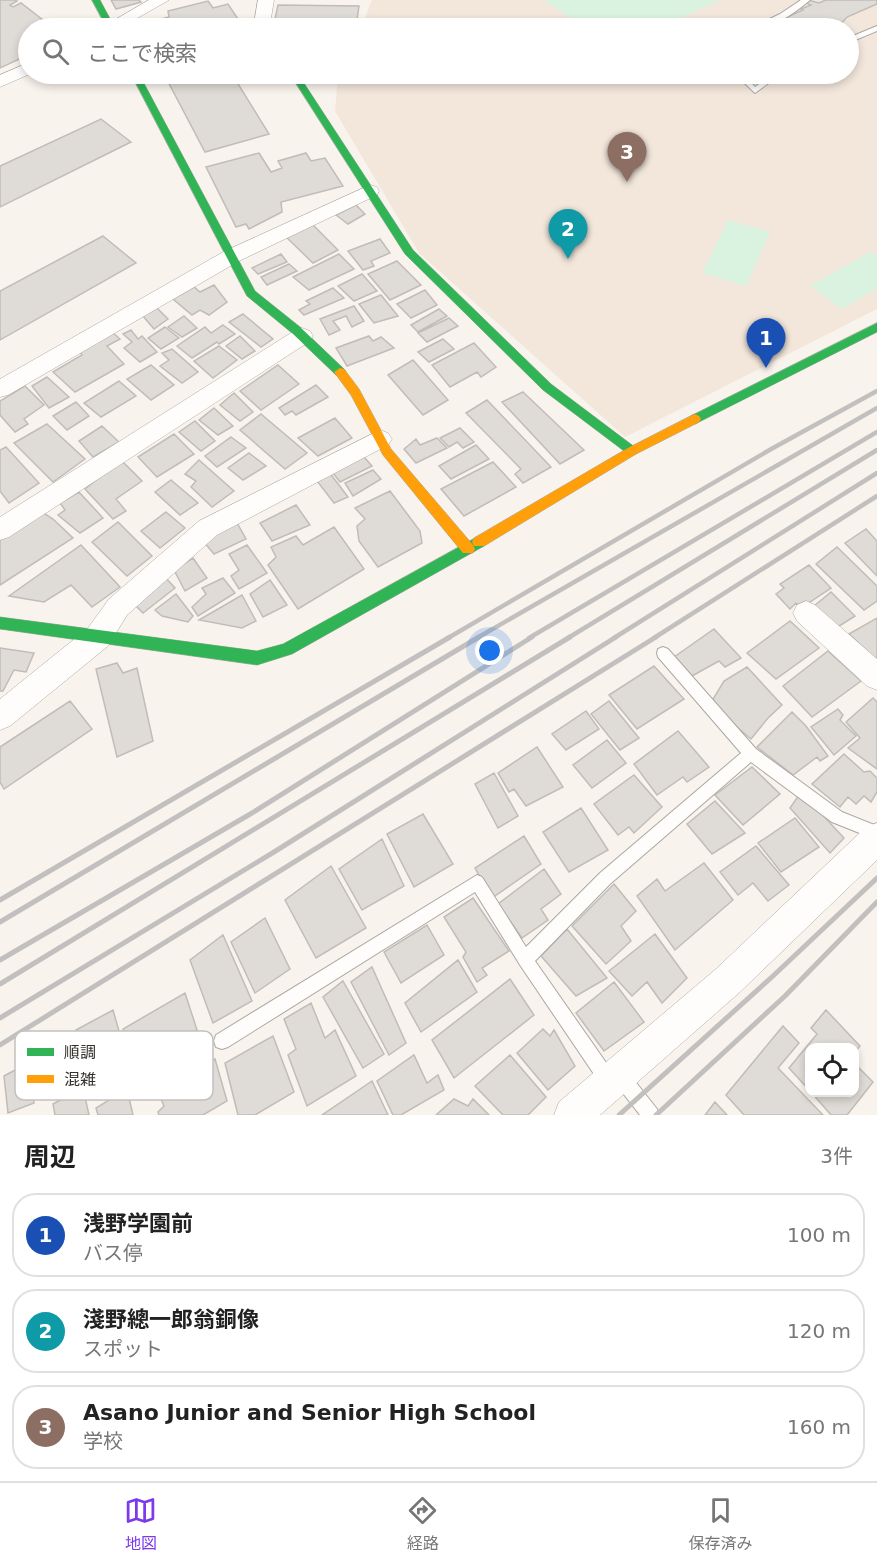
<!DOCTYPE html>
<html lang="ja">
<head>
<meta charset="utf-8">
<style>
	:root { --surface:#fff; --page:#f2f2f2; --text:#222; --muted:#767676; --line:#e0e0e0; --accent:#7c3aed }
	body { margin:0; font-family:"DejaVu Sans","Noto Sans JP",sans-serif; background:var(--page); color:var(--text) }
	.controls { position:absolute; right:18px; bottom:18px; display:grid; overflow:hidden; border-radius:12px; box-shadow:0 3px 9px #0003 }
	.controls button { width:54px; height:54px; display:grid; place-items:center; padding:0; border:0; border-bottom:2px solid var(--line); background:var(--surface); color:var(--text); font:30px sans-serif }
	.you { position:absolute; left:490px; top:651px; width:21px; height:21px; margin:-15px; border:4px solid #fff; border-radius:50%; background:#1a73e8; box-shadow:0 0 0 9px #1a73e833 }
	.badge { display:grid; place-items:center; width:39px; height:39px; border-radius:50%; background:var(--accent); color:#fff; font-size:20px; font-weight:700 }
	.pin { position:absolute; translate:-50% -50px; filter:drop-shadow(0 2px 3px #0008) }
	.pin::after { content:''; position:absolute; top:32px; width:21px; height:18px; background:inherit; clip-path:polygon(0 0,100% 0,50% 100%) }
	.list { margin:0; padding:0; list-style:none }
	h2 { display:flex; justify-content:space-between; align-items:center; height:78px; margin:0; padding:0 24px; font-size:26px }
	h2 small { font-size:20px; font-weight:400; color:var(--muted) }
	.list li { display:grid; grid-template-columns:39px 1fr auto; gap:18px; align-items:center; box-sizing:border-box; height:84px; margin:0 12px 12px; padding:0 12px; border:2px solid var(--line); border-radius:24px }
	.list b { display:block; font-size:22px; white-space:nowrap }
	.list p { margin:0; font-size:20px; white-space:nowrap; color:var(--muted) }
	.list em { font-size:20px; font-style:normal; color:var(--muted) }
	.icon { flex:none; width:33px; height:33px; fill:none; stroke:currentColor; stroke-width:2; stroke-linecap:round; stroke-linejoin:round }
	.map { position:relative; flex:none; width:877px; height:1115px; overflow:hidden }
	.search { position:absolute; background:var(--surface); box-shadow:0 3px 9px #0003; left:18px; right:18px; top:18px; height:66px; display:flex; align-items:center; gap:15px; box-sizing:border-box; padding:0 21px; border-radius:33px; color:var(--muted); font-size:22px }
	.sheet { height:366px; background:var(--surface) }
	nav { display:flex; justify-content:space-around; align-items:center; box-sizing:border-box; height:84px; border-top:2px solid var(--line); background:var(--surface); font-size:16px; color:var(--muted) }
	nav a { display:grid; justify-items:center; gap:3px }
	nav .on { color:var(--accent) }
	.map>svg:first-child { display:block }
	.built { fill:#f3e7dc }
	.green { fill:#daf3e1 }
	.building { fill:#dfdbd6; stroke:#c1bcb8; stroke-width:1.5 }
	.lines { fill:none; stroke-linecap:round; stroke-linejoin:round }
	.lane-casing { stroke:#aba7a3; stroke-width:2 }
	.street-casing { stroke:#aba7a3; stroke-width:1 }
	.fast-casing { stroke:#aba7a3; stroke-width:1 }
	.slow-casing { stroke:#aba7a3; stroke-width:1 }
	.lane { fill:#fefdfc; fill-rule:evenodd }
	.street { fill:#fefdfc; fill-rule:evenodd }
	.fast { fill:#30b455; fill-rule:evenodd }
	.slow { fill:#ff9f0a; fill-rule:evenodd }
	.rail-far1 { stroke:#c2c0be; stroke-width:4.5 }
	.rail { stroke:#c2c0be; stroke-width:5 }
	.key { fill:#fff; stroke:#c2c1c0; stroke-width:1.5 }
	.key-label { font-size:16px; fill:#34302c }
</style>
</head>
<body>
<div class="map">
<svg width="877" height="1115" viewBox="0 0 877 1115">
	<rect width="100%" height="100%" fill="#f9f3ed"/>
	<path class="built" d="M372 0H877V309L625 437 419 253 335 111 338 74H848V28H343V25H362Z"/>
	<path class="green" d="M544 0H720L658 28H587Z
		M728 220 770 232 746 286 702 273Z
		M870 252 877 256V288L842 309 810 286Z"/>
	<path class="building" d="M0 0H15L17 1 10 5 13 7 21 3 47 23 64 20 75 28H28V55L0 68Z
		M111 0H139L141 2 116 9Z
		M808 0 819 3 826 0H877V4L847 17 837 28H762L803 10 801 9 811 5 804 2Z
		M208 1 213 8 228 4 244 28H138L136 25 169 17 168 11Z
		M278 5 359 6 357 20 275 19Z
		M277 23 316 24 315 28H276Z
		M164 74H232L269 134 205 152Z
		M306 74H333L332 81 305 80Z
		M101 119 131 142 0 207V166Z
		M259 153 271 172 282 168 278 161 306 153 311 161 325 158 343 186 281 202 282 212 249 229 246 224 236 227 206 167Z
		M356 205 365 214 348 224 336 215Z
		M311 223 338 250 313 263 286 237Z
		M103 236 136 263 0 340V291Z
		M380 239 390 253 371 261 374 266 363 270 348 251Z
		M281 254 287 262 258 274 252 268Z
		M339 254 354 269 309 290 293 277Z
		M397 261 421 285 390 300 368 274Z
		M289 264 297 271 267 285 261 277Z
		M362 274 377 291 354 301 338 286Z
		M214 285 227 302 209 315 200 310 192 315 173 299 194 287 200 292Z
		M333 288 344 298 304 315 299 310 310 304 306 301Z
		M425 290 437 305 411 318 397 304Z
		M381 295 398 316 374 323 359 304Z
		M354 306 364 321 352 327 346 316 333 321 340 330 329 335 320 319Z
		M157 308 168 319 154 329 142 315Z
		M439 309 447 316 418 332 411 325Z
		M243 314 273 339 261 347 229 322Z
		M184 316 197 328 182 337 168 327Z
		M449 318 458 326 427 342 418 333Z
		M223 325 235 334 219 344 217 342 192 358 177 346 205 327 211 333Z
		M165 327 179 338 161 349 148 338Z
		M131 330 138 339 142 336 157 352 140 362 124 348 132 342 123 334Z
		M112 332 120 339 107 346 124 364 75 392 53 372 82 355 79 350Z
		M240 336 255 351 242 359 226 346Z
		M369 336 373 341 381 337 394 348 347 366 336 348Z
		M443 339 454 349 429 362 418 352Z
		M474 343 496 367 481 377 477 372 450 387 432 365Z
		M219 346 237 360 213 378 194 361Z
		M172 349 198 372 182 383 160 366 169 360 162 353Z
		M413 360 448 400 423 415 388 375Z
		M151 365 174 385 151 400 127 379Z
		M278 365 299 384 261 410 240 391Z
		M47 377 69 397 49 408 32 386Z
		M119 381 136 396 101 417 84 403Z
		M316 385 328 397 296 415 292 411 285 415 279 408Z
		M25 386 44 405 24 419 28 424 15 432 0 415V401Z
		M523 392 584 450 560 464 502 402Z
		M234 393 253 412 240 421 220 405Z
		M487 400 551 467 523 483 515 474 521 469 466 413Z
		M76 402 89 416 67 430 53 416Z
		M214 408 233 426 218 435 199 420Z
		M261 414 307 453 285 469 240 430Z
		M335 418 352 438 318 456 298 438Z
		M195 421 215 441 201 451 179 432Z
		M47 424 85 459 53 482 14 443Z
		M102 426 119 442 93 457 79 441Z
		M460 428 474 442 463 448 457 442 449 447 440 438Z
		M174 434 194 454 157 477 138 457Z
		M231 437 246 448 217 467 205 456Z
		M437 438 447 448 416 463 404 449 416 439 420 445Z
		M476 445 489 459 451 479 439 466Z
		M6 447 39 483 9 503 0 491V450Z
		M249 453 266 466 243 480 228 468Z
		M364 457 372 466 340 482 333 473Z
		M121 460 142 481 116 499 126 511 113 519 85 489Z
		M199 460 234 491 212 507 191 487 196 481 185 474Z
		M493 462 516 487 464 516 441 489Z
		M373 470 381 479 353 496 345 483Z
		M329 472 348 497 334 503 317 481Z
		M171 480 198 503 180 515 155 492Z
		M390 491 420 531 422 543 378 567 359 541 357 526 365 519 355 508Z
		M79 492 103 518 80 533 58 515 65 510 60 503Z
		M296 505 310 525 272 541 260 523Z
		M42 512 53 519 73 538 0 585V539Z
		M166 512 185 528 160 548 141 531Z
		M236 521 246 539 214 554 203 541Z
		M118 522 152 556 127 576 92 542Z
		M334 527 364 569 298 609 268 565 276 557 271 547 296 536 303 545Z
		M866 529 877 541V576L845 543Z
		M81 545 120 587 92 607 71 585 44 602 9 596Z
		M247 545 267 573 239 589 231 576 239 570 229 554Z
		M837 547 877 586V601L864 610 816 564Z
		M193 558 207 578 185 591 174 570Z
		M809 565 831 588 801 608 796 603 790 609 776 594 784 588 780 584Z
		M165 577 175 588 143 613 133 603Z
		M223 578 235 593 198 616 192 607 206 594 202 588Z
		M270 580 287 605 263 617 250 594Z
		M831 592 855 616 836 628 814 606Z
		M176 594 193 616 188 622 162 616 155 610Z
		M242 595 256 621 242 628 199 620Z
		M877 618V660L849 634Z
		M790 621 819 648 776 679 747 653Z
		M714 629 741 658 725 667 719 661 692 676 674 657Z
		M0 648 34 653 26 672 14 670 3 691H0Z
		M828 651 861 681 812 717 783 686Z
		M117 663 123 673 137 668 153 741 117 757 96 669Z
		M654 666 684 699 637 729 609 695Z
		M747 667 782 705 768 718 751 739 710 704 724 681Z
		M873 698 877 702V769L848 748 860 738 846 722Z
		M70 701 92 729 4 789 0 782V747Z
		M609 701 639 738 620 750 591 714Z
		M838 709 843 715 840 720 856 736 834 755 811 727Z
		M586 711 599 729 566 750 552 734Z
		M792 712 806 726 828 756 820 761 817 757 793 775 757 747Z
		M678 731 709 767 687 782 683 777 657 795 634 764Z
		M607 740 626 763 592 788 573 765Z
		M537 747 563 787 526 806 514 789 509 792 498 773Z
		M844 754 864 772 870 771 877 778V792L871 802 864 796 856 804 848 797 840 807 812 784Z
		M752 767 780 794 743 825 715 795Z
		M494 773 518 816 498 828 475 784Z
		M634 775 662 807 634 833 629 827 618 835 594 804Z
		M799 795 816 808 844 838 830 853 790 808Z
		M715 801 745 833 712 854 687 824Z
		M581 808 608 850 569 872 543 832Z
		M423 814 453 864 414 887 387 834Z
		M795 818 819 847 781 872 758 843Z
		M524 836 541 864 492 898 475 868Z
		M382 839 404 886 362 910 339 869Z
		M756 846 789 885 768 901 753 883 738 895 720 872Z
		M704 863 733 900 675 950 637 896 657 879 665 891Z
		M331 866 366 928 316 958 285 900Z
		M544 869 561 894 541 909 548 920 522 938 498 904Z
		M614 884 636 911 621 926 631 941 606 964 572 926Z
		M473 898 509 951 482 968 487 975 477 982 463 957 466 952 444 917Z
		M265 918 290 969 255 993 231 942Z
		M427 925 444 955 401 983 384 952Z
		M567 929 607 978 576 996 541 956Z
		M655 934 687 978 662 1003 647 982 632 996 609 971Z
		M223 935 252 1001 213 1023 190 960Z
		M458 960 477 992 421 1032 405 1003Z
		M372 967 406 1043 389 1055 351 982Z
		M510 979 534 1015 454 1078 432 1040Z
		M343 981 384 1054 363 1068 323 997Z
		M614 982 644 1022 604 1051 576 1013Z
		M185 993 197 1030 133 1064 123 1029Z
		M311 1003 325 1038 335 1030 356 1076 307 1106 288 1055 296 1049 284 1019Z
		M113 1010 126 1056 114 1063 119 1085 90 1099 76 1030Z
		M826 1010 860 1046 854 1053V1048H810V1091L789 1068 817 1034 811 1028Z
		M783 1026 799 1043 778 1068 823 1115H744L726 1095Z
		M543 1029 550 1036 554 1030 575 1066 548 1090 517 1053Z
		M273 1036 294 1092 255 1115H238L225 1063Z
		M71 1040 80 1081 53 1095 51 1083 33 1092 34 1103 8 1113 4 1076Z
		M205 1054 208 1063 215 1059 227 1101 203 1115H159L158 1112 164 1106 155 1085Z
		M414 1055 427 1083 438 1075 444 1090 401 1115H393L377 1081Z
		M510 1055 546 1097 528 1115H503L475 1086Z
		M854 1063 873 1082 847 1115H831L811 1092H854Z
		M372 1081 388 1115H322Z
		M83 1088 89 1115H55L53 1104Z
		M127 1089 133 1115H98L96 1108Z
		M454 1099 468 1106 473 1099 489 1115H436Z
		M715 1102 727 1115H705Z"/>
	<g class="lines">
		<defs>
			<path id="lane" d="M801 0H810C795 13 771 30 751 28L780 14Z
				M877 26V31L848 43V38Z
				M735 74H743L755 87 773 74H781L755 93Z
				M663 647 668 649 756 749 842 812 877 826V840L832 822 751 762 610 884 535 961 614 1074 615 1071 621 1069 627 1071 657 1109 659 1115H640L615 1083 614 1086 608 1088 602 1086 520 965 475 892 228 1047 222 1049 216 1047 214 1041 216 1035 477 875 482 877 526 947 600 873 741 753 658 657 657 653 658 649Z"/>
			<path id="street" d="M149 0H169L120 28H101Z
				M258 0H274L270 24 273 28H257L254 24Z
				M28 63 30 74 0 87V75Z
				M370 185 377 187 379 191 377 195 239 261 8 395 0 397V379L225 251Z
				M302 328 310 331 313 336 310 341 9 537 0 540V517L294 331Z
				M380 430 388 433 392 439 388 445 217 535 127 615 108 646 10 726 0 730V699L88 628 109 599 199 521Z
				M806 601 815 605 877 659V690L867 686 797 621 793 613 797 605Z
				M877 823V860L740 992 600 1115H554L559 1102 716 969 866 827Z"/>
			<path id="fast" d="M92 0H100L115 28H107Z
				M131 74H139L255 291 300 327 344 369 346 372 344 375H336L292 333 247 296Z
				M290 74H298L413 250 551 384 636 448 638 451 636 454H628L543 390 405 254Z
				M877 323V332L699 422 695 424 689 419 691 416Z
				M479 536 484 538 486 542 484 546 292 654 257 665 0 629V617L257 651 283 644Z"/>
			<path id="slow" d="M340 368 344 369 359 389 391 449 473 545 475 549 473 553H463L383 455 351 395 334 372Z
				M695 414 699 416 701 419 699 422 636 454 484 546H474L472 542 474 538 628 448Z"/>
		</defs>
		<use href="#lane" class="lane-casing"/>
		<use href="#street" class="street-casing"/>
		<use href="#fast" class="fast-casing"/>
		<use href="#slow" class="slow-casing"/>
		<use href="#lane" class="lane"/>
		<use href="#street" class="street"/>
		<use href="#fast" class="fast"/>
		<use href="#slow" class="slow"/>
		<path class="rail-far1" d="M448 638 773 448 877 391
			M477 638 877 408
			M529 638 877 432
			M568 638 877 450
			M614 638 877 473
			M654 638 877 496"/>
		<path class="rail" d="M0 900 450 637
			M0 922 479 637
			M0 960 252 813 532 637
			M0 984 570 637
			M0 1018 274 852 616 637
			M0 1045 656 637
			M619 1115 773 976 877 878
			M656 1115 785 996 877 902"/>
	</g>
	<rect x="15" y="1031" width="198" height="69" rx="9" class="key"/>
	<rect x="27" y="1048" width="27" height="8" fill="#30b455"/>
	<rect x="27" y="1075" width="27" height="8" fill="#ff9f0a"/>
	<g class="key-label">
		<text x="64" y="1058">順調</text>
		<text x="64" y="1085">混雑</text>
	</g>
</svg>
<div class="controls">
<button><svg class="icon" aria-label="locate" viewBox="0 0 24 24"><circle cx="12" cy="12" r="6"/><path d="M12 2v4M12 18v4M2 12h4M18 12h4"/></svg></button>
</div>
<div class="you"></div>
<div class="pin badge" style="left:766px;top:368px;background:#1a4fb4">1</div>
<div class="pin badge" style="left:568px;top:259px;background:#0f9aa8">2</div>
<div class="pin badge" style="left:627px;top:182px;background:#8d6e63">3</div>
<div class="search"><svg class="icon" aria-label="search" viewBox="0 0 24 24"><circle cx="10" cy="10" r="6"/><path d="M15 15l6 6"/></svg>ここで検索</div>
</div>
<section class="sheet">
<h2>周辺<small>3件</small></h2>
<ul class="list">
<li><span class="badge" style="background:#1a4fb4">1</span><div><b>浅野学園前</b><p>バス停</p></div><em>100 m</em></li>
<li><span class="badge" style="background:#0f9aa8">2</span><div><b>淺野總一郎翁銅像</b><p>スポット</p></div><em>120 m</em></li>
<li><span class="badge" style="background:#8d6e63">3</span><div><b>Asano Junior and Senior High School</b><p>学校</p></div><em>160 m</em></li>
</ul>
</section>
<nav>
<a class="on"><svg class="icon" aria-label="map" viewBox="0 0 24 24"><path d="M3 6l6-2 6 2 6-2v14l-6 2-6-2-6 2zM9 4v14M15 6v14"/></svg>地図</a>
<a><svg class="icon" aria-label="directions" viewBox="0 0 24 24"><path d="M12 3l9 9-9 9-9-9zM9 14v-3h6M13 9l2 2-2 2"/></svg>経路</a>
<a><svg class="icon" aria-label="saved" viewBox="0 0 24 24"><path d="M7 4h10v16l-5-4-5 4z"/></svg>保存済み</a>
</nav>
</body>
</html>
